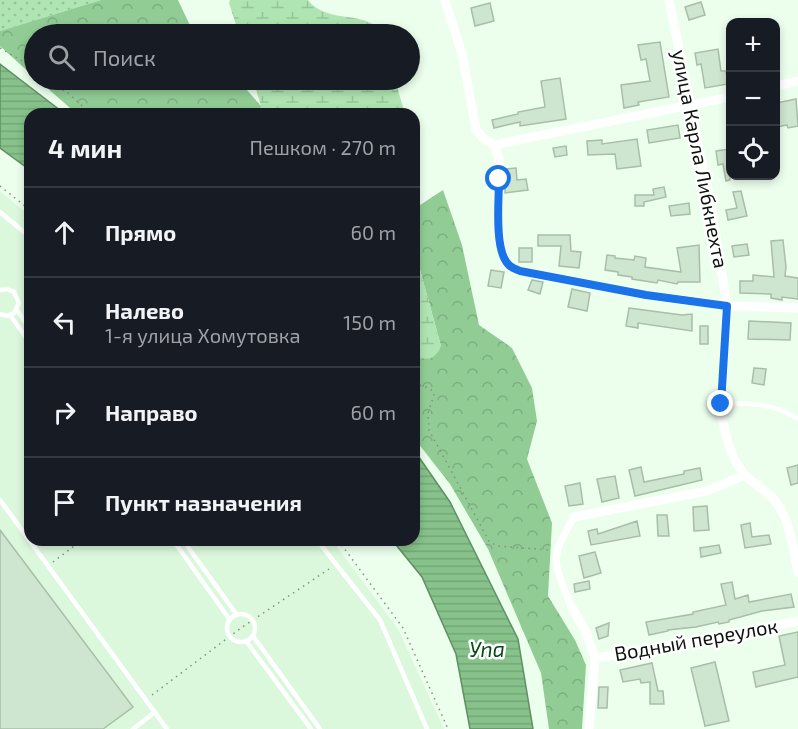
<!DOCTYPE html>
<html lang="ru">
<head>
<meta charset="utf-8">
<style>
	:root { --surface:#171b24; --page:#20242c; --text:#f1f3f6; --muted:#9ea1a6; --line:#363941 }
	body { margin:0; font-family:"Exo 2",sans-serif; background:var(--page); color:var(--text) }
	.controls { position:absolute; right:18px; top:18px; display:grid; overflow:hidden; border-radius:12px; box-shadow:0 3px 9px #0003 }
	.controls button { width:54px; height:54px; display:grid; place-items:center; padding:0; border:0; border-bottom:2px solid var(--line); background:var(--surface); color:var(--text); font:30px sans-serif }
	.stop { position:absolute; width:18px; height:18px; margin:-14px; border:4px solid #1a73e8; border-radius:50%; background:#fff }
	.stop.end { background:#1a73e8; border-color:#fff; box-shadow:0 2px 6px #0008 }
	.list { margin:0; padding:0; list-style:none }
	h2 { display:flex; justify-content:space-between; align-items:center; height:78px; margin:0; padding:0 24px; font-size:26px }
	h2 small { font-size:20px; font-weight:400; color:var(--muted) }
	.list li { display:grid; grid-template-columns:39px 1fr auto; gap:18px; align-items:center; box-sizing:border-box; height:90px; padding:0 24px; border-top:2px solid var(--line) }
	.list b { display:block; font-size:22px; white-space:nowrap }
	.list p { margin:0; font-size:20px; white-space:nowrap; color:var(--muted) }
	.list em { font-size:20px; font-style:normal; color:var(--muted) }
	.icon { flex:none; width:33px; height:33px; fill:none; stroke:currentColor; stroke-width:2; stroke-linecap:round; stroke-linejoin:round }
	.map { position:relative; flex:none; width:798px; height:729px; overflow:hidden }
	.search { position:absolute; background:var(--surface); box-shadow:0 3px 9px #0003; left:24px; top:24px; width:396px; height:66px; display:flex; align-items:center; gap:15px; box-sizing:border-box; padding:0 21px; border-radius:33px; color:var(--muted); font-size:22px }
	.panel { position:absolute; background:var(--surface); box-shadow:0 3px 9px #0003; left:24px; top:108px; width:396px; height:438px; border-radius:18px }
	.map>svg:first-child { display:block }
	.built { fill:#dbf8dc }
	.grass { fill:url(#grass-dots) }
	.forest { fill:url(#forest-crowns) }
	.wetland { fill:url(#wetland-marsh) }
	.water { fill:url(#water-rules); stroke:#628e65; stroke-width:1.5 }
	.building { fill:#cee5cf; stroke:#a8bea9; stroke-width:1.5 }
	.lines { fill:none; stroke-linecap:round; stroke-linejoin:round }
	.path { stroke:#839084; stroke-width:1.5; stroke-dasharray:1.5 4.5; stroke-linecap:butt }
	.service { stroke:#fff; stroke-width:4.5 }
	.pedestrian { stroke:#fff; stroke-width:7 }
	.minor { stroke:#fff; stroke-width:9 }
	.route { stroke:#1a73e8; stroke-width:8 }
	.labels { text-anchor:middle; stroke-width:5; stroke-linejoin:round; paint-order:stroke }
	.street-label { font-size:20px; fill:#0b130c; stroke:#fff }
	.water-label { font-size:21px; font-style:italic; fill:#094b17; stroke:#fff }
</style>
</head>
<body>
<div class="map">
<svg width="798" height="729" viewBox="0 0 798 729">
	<defs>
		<pattern id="grass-dots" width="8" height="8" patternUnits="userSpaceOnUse" patternTransform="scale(1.5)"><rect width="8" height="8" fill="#afe5b2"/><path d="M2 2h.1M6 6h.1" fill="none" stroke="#95c498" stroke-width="1.8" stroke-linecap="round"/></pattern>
		<pattern id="forest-crowns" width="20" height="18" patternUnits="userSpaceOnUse" patternTransform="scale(1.5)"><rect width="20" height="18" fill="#91cc95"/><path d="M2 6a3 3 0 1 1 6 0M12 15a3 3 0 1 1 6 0" fill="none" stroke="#7cae7f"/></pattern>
		<pattern id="wetland-marsh" width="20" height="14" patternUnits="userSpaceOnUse" patternTransform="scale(1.5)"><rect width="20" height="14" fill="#afe5b2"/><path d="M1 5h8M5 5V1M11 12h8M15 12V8" fill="none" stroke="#95c498"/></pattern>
		<pattern id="water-rules" width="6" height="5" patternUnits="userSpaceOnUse" patternTransform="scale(1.5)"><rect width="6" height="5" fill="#87c28b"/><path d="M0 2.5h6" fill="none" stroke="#73a677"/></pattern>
	</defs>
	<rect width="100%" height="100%" fill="#ecffed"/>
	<path class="built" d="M0 191 30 216V540H332L398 629 444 729H0Z"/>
	<path class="grass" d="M0 0H101L0 31Z"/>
	<path class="forest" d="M101 0H178L194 34H34V77L0 46V31Z
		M38 80H238L261 106 260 114H77Z
		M443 190 462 245 479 325 512 348 532 388 537 421 527 459 552 523 548 596 575 640 586 665 582 729H549L541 673 488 549 450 484 414 438V354L416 356 441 346 414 248V209Z"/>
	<path class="wetland" d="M230 0H308C326 25 370 9 382 34H239L229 3Z
		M253 80H395L405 114H260L261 106Z
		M414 248 441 346C436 359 426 363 414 354Z"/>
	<path class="water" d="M0 64 65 114H30V170L0 148Z
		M414 450 450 502 518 639 533 729H470L456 654 422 577 392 540H414Z"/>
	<path class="building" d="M701 2 705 15 689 20 685 7Z
		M490 3 494 21 475 26 471 8Z
		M660 42 669 97 638 102 639 105 624 108 621 85 650 81 646 59 641 60 638 45Z
		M718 49 721 71H726L728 84 705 88 701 64 697 65 695 53Z
		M560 78 566 119 520 126V122L494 128 492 120 518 114V112L545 107 541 81Z
		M796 99 798 126 788 128 787 125 776 127V103Z
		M678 125 680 138 649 143 647 130Z
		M637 139 641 166 617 169 615 154 588 155 587 141 602 140V144Z
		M566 146 567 155 555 157 553 148Z
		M730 149V180L726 181 723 164 718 165 716 151Z
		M516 168 517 180 526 179 528 190 505 193 506 169Z
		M664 187 666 197 644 202V206H635V195H654L653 189Z
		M741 191 747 216 728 220 726 210 737 208 733 192Z
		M689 203 690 214 671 216 669 206Z
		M538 235H570L571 251 581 252 579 268 559 266 561 246H538Z
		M783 240 786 267 785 276 798 278V299L782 297V300L771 298V294L740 293V281H753V275L774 277 771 241Z
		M747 244 749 255 734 257 732 246Z
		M699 245 700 282H678L677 284 658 280 657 283 632 279V277L618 275V272L605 270 607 255 615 256V258L634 260 635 256 646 258 645 267 681 272 677 248Z
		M519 248H532V262H519Z
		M491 270 504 272 501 288 488 286Z
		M532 280 543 282 540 294 528 290Z
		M572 289 590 293 587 311 568 307Z
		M629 308 682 315 692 314V331L638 323V328L626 326Z
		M749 321 791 323 790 340 748 339Z
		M700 326H708V344H700Z
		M754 368 766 369 764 385 752 383Z
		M798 465V483L791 485 787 468Z
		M641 467 644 482 684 474V471L700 468 702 480 635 496 629 470Z
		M615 476 619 498 602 502 597 479Z
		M580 483 583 504 569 506 565 486Z
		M707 506 709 530 694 531 693 507Z
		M657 515H667L669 536H658Z
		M637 521 640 536 591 545 588 531 597 529 598 534Z
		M750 523 752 537 769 535 771 544 745 548 741 525Z
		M0 530 133 707 103 729H0Z
		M719 545 721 553 701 557 700 548Z
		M595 552 601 573 584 578 579 556Z
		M589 581 590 589 575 592 574 584Z
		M732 582 735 599 748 595 749 602 791 594 794 607 762 611 729 620V622L719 624 718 622 696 627 668 630V631L649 635 646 622 693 614V612L726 605 721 584Z
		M609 623 608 636 599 639 596 628Z
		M798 632V677L756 687 753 672 785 665 779 636Z
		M715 662 729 721 705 726 691 668Z
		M652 663 658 691H663L664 704H650V682L641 683 640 679 623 682 620 670Z
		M599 687H608L607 708H598Z"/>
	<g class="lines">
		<path class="path" d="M0 48 24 62 34 63
			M48 80 53 86 67 92 91 114
			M0 186 30 210
			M414 387 422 385 433 391 434 395 428 413 429 430 489 541 497 546 550 550
			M338 540 403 628 448 729
			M53 562 82 540
			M152 695 241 628 329 569"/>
		<path class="service" d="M0 212 30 237
			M0 290 7 289 14 292 19 303 14 313 7 316 0 314
			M17 310 30 329
			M10 315 30 343
			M721 403C748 403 775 403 798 419
			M0 500 167 729
			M173 540 230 620
			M183 540 237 615
			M317 540 380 620 427 729
			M227 628a14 14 0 1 1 28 0a14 14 0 1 1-28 0Z
			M253 636 320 729
			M246 641 311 729
			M133 729 155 712"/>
		<path class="pedestrian" d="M571 606C553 561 549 560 574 517"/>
		<path class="minor" d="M445 0 462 54 476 130 483 138 494 145 499 158 498 231 504 259 510 267 520 271 646 295 732 306 798 308
			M669 0 711 205 727 306 721 412C725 433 731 462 747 477 757 486 768 492 776 502 791 522 793 550 798 573
			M776 86 798 81
			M494 145 730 97
			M574 517 707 491 745 475
			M571 606 586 632 595 658 589 729
			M595 658 629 653 798 621"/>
	</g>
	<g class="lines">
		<path class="route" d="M499 179C499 199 494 249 508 264 511 268 516 269 520 271L646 295 727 306 721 404"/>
	</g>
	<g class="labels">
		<g class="street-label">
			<text transform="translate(700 159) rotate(79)" y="7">улица Карла Либкнехта</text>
			<text transform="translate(696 640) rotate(-10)" y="7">Водный переулок</text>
		</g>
		<g class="water-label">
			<text x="487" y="657">Упа</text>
		</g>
	</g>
</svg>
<div class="controls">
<button>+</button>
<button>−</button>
<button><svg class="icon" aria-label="locate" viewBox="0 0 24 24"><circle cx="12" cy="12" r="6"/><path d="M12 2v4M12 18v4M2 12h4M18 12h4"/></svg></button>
</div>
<div class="stop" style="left:499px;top:179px"></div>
<div class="stop end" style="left:721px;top:404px"></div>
<div class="search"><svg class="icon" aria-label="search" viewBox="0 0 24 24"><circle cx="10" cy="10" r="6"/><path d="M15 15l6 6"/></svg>Поиск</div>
<section class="panel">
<h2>4 мин<small>Пешком · 270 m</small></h2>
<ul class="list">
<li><svg class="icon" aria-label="ahead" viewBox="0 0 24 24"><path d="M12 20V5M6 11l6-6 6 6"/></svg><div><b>Прямо</b></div><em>60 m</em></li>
<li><svg class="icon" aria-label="left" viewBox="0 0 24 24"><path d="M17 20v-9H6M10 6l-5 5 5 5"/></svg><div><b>Налево</b><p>1-я улица Хомутовка</p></div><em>150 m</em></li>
<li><svg class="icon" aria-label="right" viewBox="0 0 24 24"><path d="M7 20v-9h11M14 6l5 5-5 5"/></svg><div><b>Направо</b></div><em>60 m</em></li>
<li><svg class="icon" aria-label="arrive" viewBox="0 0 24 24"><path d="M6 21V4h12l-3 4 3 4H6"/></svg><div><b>Пункт назначения</b></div></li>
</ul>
</section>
</div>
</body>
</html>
